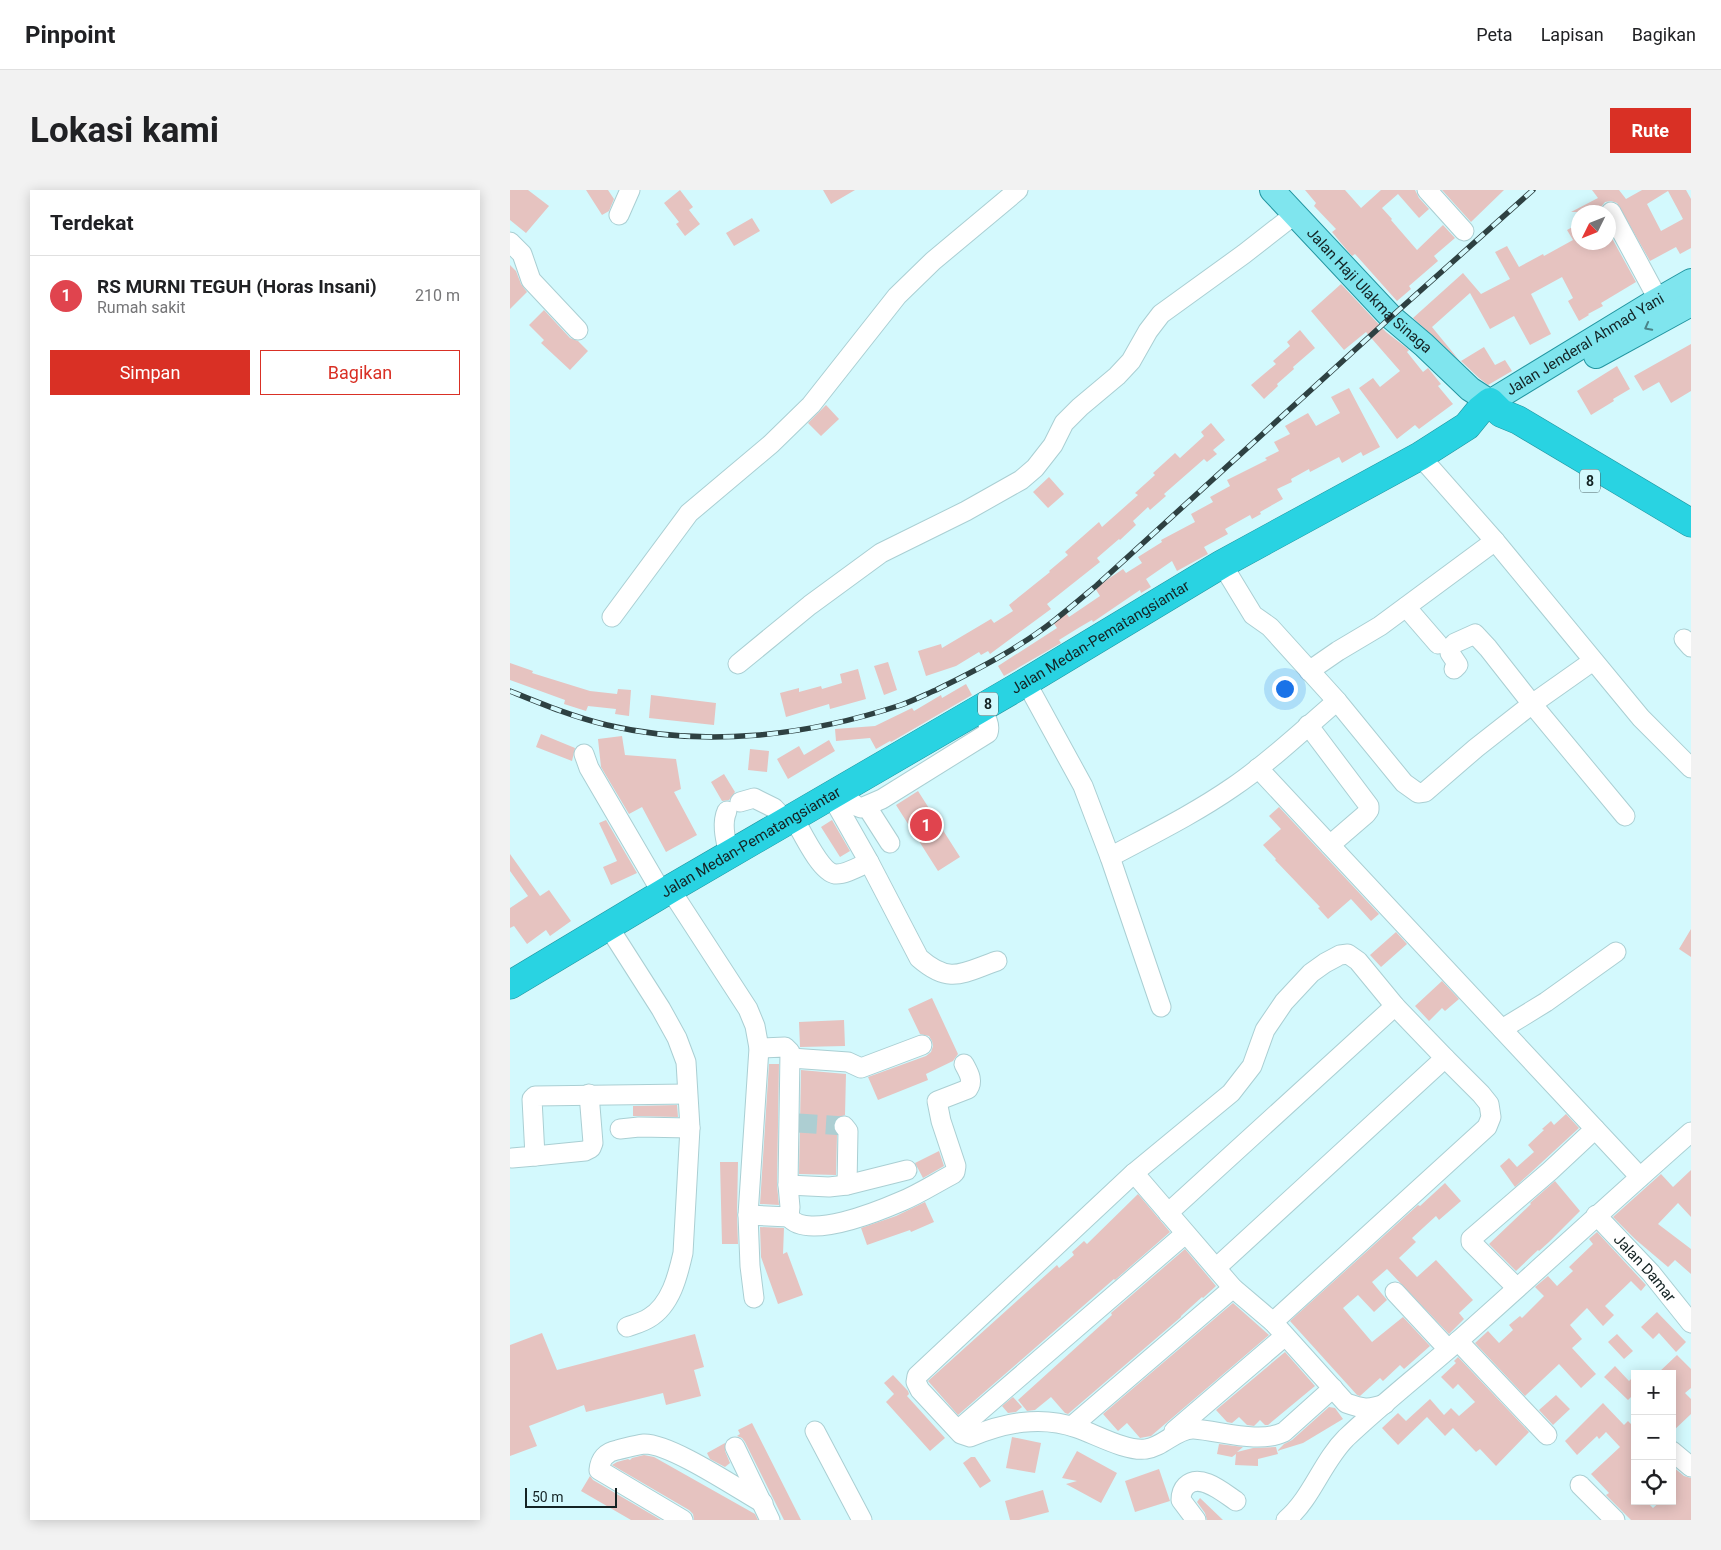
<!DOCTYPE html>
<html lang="id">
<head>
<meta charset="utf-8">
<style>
	:root { --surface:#fff; --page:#f2f2f2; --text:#202124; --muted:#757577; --line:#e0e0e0; --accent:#d93025 }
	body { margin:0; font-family:Roboto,sans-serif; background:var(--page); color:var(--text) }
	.controls { position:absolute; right:15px; bottom:15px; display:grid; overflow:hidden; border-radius:0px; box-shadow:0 2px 12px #0003 }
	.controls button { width:45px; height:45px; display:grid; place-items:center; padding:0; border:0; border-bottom:1px solid var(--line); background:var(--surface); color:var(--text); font:25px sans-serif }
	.compass { position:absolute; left:1061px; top:15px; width:45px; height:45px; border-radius:50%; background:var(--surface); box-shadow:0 2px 12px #0003; rotate:227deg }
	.scale { position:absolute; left:15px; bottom:12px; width:92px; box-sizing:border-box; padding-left:5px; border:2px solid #142324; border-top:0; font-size:14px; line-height:18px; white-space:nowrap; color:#142324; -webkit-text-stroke:4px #d3f9fd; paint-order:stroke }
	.you { position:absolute; left:774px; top:498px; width:18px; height:18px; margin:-12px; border:4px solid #fff; border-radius:50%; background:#1a73e8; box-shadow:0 0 0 8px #1a73e833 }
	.badge { display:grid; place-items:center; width:32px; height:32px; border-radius:50%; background:var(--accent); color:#fff; font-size:16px; font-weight:700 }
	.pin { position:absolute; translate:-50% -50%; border:2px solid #fff; box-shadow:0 1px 5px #0006 }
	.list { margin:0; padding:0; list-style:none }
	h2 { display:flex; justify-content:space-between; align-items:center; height:65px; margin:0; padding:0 20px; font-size:21px }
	h2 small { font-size:16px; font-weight:400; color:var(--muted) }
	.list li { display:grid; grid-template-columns:32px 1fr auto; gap:15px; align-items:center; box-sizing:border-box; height:80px; padding:0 20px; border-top:1px solid var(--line) }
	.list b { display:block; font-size:19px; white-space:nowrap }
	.list p { margin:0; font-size:16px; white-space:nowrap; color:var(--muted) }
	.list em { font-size:16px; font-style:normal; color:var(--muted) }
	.actions { display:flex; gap:10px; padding:15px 20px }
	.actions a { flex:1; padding:11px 0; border:1px solid var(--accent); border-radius:0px; text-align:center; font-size:18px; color:var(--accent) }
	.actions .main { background:var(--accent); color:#fff }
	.icon { flex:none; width:28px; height:28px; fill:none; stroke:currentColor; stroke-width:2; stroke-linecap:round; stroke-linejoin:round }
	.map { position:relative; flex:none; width:1181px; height:1330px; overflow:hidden; border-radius:0px }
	header { display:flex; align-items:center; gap:30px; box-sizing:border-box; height:70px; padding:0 25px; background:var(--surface); border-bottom:1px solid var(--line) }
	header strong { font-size:24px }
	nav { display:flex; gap:28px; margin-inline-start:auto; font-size:18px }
	.intro { display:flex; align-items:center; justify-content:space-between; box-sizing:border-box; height:120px; padding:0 30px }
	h1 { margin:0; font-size:35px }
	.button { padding:12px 22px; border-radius:0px; background:var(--accent); color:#fff; font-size:18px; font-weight:700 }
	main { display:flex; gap:30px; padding:0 30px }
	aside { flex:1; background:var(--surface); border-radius:0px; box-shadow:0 2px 12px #0003 }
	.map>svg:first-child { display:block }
	.building { fill:#e6c3c0; fill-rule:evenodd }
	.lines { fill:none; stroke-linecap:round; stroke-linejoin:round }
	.minor-tunnel { stroke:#adced2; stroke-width:19; stroke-dasharray:19 9; stroke-linecap:butt }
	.minor-casing { stroke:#aacfd3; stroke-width:21 }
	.major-casing { stroke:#2295a0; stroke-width:26 }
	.highway-casing { stroke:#2295a0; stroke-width:29 }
	.minor { stroke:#fff; stroke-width:19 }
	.major { stroke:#7fe5ee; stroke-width:24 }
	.highway { stroke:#29d3e2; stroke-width:28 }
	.rail-casing { stroke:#2e4142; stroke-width:5.5 }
	.rail { stroke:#d3f9fd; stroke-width:4; stroke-dasharray:11; stroke-linecap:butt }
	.oneway { stroke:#4a8489 }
	.labels { text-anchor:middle; stroke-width:4; stroke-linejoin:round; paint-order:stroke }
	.shield { fill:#d3f9fd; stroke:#4d6365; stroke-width:1 }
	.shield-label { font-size:14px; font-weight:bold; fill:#142324 }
	.street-label { font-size:15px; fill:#142324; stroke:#d3f9fd }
</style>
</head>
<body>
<header>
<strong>Pinpoint</strong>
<nav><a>Peta</a><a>Lapisan</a><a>Bagikan</a></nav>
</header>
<div class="intro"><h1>Lokasi kami</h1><a class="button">Rute</a></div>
<main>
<aside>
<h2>Terdekat<small></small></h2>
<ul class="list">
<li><span class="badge" style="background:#e0444e">1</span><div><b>RS MURNI TEGUH (Horas Insani)</b><p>Rumah sakit</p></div><em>210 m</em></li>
</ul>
<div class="actions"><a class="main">Simpan</a><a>Bagikan</a></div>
</aside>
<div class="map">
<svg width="1181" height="1330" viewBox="0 0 1181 1330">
	<rect width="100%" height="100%" fill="#d3f9fd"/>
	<path class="building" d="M0 0H18L39 16 16 43 0 30Z
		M76 0H98L104 9 99 21 92 25Z
		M170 0 183 17 179 20 190 34 175 46 166 34 169 32 154 13Z
		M313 0H345L321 14Z
		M795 0H835L851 18 871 0H905L909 8 919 19 909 28 888 4 872 18 882 29 881 30 907 60 933 35 945 48 924 66 928 71 899 96 901 99 887 111 845 64 842 66 831 53 822 42 826 39 804 16 806 13Z
		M932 0H994L961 32Z
		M1082 0H1109L1116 9 1132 0H1176L1181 9V58L1170 64 1166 57 1140 71 1107 13 1101 11 1095 12 1091 17 1090 22H1061L1088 8ZM1158 1 1173 29 1151 41 1137 14Z
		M242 28 250 41 224 56 216 43Z
		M1068 34V52H1098V41L1126 92 1091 113 1093 116 1078 124 1079 125 1069 131 1058 111 1063 108 1052 87 1021 104 1041 144 1020 155 1004 126 980 139 960 103 922 137 949 170 903 128 953 83 971 104 1000 89 985 62 997 56 1009 77 1033 64 1034 66 1063 50 1057 40Z
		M0 75 6 81 11 94 17 102 0 119Z
		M831 94 876 142 898 159 899 160 897 162 913 182 918 178 931 194 928 196 943 214 909 239 905 235 887 249 849 198 863 188 870 197 890 181 856 142 834 160 801 121Z
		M34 120 60 148 68 151 78 161 60 180 31 153 34 150 19 135Z
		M790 140 805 158 783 177 784 179 767 194 768 196 754 209 741 195 766 174 763 171 780 156 777 152Z
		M1181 154V201L1161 213 1149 192 1133 201 1124 186Z
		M974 157 985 175 995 170 1002 181 978 195 969 188 951 171Z
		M1107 176 1120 199 1103 209 1104 211 1081 225 1067 201Z
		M839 198 870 257 853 266 851 262 832 273 829 267 800 282 799 279 781 289 782 292 767 299 773 309 750 322 751 324 742 329 740 325 715 339 718 344 694 357 698 364 667 381 662 371 636 389 641 397 631 403 630 400 583 432 582 430 570 437 549 450 551 453 494 486 488 476 547 438 543 432 556 423 559 427 590 406 585 398 613 379 616 383 632 373 628 367 652 352 651 350 685 332 681 324 703 312 700 307 720 296 717 290 757 270 755 268 769 261 764 252 780 244 775 236 798 223 806 236 830 223 821 207Z
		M316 215 329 229 311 246 298 233Z
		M701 233 715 250 703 260 707 264 697 272 694 269 654 304 656 306 640 320 638 317 623 331 626 335 610 350 609 349 587 368 590 372 537 414 541 419 480 464 478 461 471 465 469 462 446 476 416 486 408 461 431 454 432 458 481 429 484 433 503 421 499 415 540 382 539 381 558 365 555 362 589 332 592 337 628 305 625 303 645 285 643 283 665 263 670 268 694 246 691 242Z
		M539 287 554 304 538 318 523 302Z
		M378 472 387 500 374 505 364 476Z
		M0 473 23 481 22 483 80 501 107 504 108 499 121 500 119 526 105 524 106 519 78 516 76 521 54 514 55 510 0 490Z
		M348 479 356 509 320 519 319 514 276 527 270 503 289 498V502L311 496 312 499 332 493 330 484Z
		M456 494 462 505 381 552 380 551 366 559 360 548 326 551 325 539 365 536 402 518 404 521 431 505 432 508Z
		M141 505 206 513 204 535 139 528Z
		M31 544 65 558 62 571 26 557Z
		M112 546 115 565 166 569 171 599 164 602 187 645 156 662 132 617 119 624 91 577 88 549Z
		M319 550 325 561 278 589 267 569 289 556 294 565Z
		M240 559 259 561 257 582 238 580Z
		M214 584 225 602 219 610 212 611 201 592Z
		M408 601 450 667 428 681 386 615Z
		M769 617 869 724 861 731 841 709 818 729 808 718 810 717 765 670 766 669 753 655 771 639 759 626Z
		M96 630 127 683 101 695 93 677 107 671 89 633Z
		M322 630 340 661 330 667 311 637Z
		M0 664 30 706 39 700 61 731 40 746 36 740 17 754 4 736 0 738V718L18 706 0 681Z
		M1181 739V767L1169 759Z
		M886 742 897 754 871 777 860 765Z
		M932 791 949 809 935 821 932 818 919 831 905 816Z
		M422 808 448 864 443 871 416 884 418 890 368 910 358 887 416 866 421 862 423 856 422 851 419 846 410 844 398 819Z
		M334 830 335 856 290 857 289 832Z
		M259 874H269L267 995 269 1015 250 1014Z
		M291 880 336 884 335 925 327 928 323 932V937L327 945 326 985 289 984Z
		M167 915 168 927 123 926V916Z
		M1056 924 1069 938 1005 997 990 976 999 968 1007 977 1024 962 1018 955 1034 940 1032 939 1041 931 1044 935Z
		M429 961 434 976 413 988 405 973Z
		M210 972H228L227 1024 228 1054H212Z
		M1181 980V1027L1168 1013 1148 1034 1181 1059V1084L1165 1070 1158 1077 1125 1049 1103 1027 1151 984 1163 997Z
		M1045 991 1070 1021 1039 1052 1029 1061 1028 1060 1006 1081 979 1054 1021 1014 1020 1013Z
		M935 993 951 1011 929 1030 926 1026 902 1048 906 1052 889 1068 907 1087 926 1070 963 1110 949 1123 954 1129 939 1144 877 1079 862 1092 877 1110 864 1122 848 1105 833 1118 862 1152 893 1127 920 1156 894 1179 890 1175 873 1191 870 1188 850 1206 847 1205 780 1131 908 1015 910 1016Z
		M628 1004 660 1042 605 1090 604 1089 448 1225 418 1191 547 1075 549 1078 564 1065 562 1062 574 1051 577 1054Z
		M415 1012 424 1032 401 1042 400 1040 357 1055 351 1038 386 1026Z
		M250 1037 274 1038 273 1064 277 1062 293 1105 268 1114 251 1067Z
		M1087 1042 1136 1095 1131 1101 1121 1091 1095 1116 1104 1125 1093 1136 1077 1118 1060 1135 1072 1149 1062 1158 1086 1184 1071 1198 1049 1174 1015 1206 965 1153 978 1141 989 1153 1003 1140 999 1135 1010 1126 1012 1128 1034 1106 1025 1097 1038 1086 1047 1096 1063 1081 1059 1077 1083 1054 1079 1049Z
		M675 1059 706 1096 693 1108 692 1107 671 1126V1127L558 1224 555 1223 541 1207 525 1220 517 1221 508 1210 602 1125 601 1123Z
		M723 1113 759 1145 641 1246 630 1248 617 1233 608 1241 593 1224Z
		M1147 1122 1176 1152 1166 1162 1149 1143 1143 1149 1131 1137Z
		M32 1143 47 1180 185 1144 194 1177 184 1180 191 1206 156 1215 153 1203 76 1222 74 1215 19 1236 27 1256 0 1266V1155Z
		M1107 1144 1123 1161 1114 1169 1098 1152Z
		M775 1162 805 1196 758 1235H755L750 1230 744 1236 737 1235 729 1227 722 1233 717 1232 706 1220Z
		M1167 1165 1181 1179V1198L1175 1203 1181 1209V1224L1162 1242V1184H1147Z
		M948 1167 1019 1242 986 1276 970 1259 966 1262 943 1238 935 1246 917 1227 888 1255 872 1238 888 1223 896 1231 920 1209 934 1225 941 1218 949 1226 965 1212 948 1194 943 1199 931 1187 946 1173 944 1171Z
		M1105 1176 1119 1191 1125 1185V1203L1118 1210 1094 1187Z
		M383 1185 398 1201 399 1204 397 1206 435 1248 420 1261 376 1212 384 1204 374 1193Z
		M1046 1205 1060 1219 1043 1235 1029 1220Z
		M503 1207 512 1217 506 1222 498 1223 492 1216Z
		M1093 1213 1114 1235 1118 1231 1125 1238V1311H1136L1143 1318 1151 1311H1162V1276L1174 1286 1181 1288V1330H1121L1096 1305 1099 1303 1081 1284 1110 1257 1096 1242 1089 1249 1087 1246 1067 1265 1055 1251Z
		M819 1217 825 1218 833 1229 793 1253 767 1261 768 1264 748 1269V1276L725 1275 726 1264 722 1267 707 1264 709 1254 733 1257 727 1262 743 1258 766 1257 767 1261 774 1254 782 1250Z
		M242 1233 291 1330H274L235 1252 232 1248 227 1246 230 1244 228 1240Z
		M502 1247 531 1253 525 1283 496 1278Z
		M215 1253V1261L220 1273 215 1277 200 1269 197 1263Z
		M567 1261 607 1283 591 1313 556 1294 567 1291 552 1288Z
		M134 1265 144 1267 245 1324 248 1330H184L183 1324 179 1320 102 1275 107 1272 118 1269 120 1270 122 1268Z
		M461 1267H465L481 1291 470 1298 453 1273Z
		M649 1279 660 1311 625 1322 615 1291Z
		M80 1286 83 1290 151 1330H121L71 1301Z
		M533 1300 539 1322 509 1330H500L495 1311Z
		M690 1308 713 1330H697L695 1323 687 1312Z"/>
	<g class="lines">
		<path class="minor-tunnel" d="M288 933 334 936"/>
		<defs>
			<g id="minor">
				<path d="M917 0 954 41"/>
				<path d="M1101 22 1148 109"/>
				<path d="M109 25 120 0"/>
				<path d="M0 52 12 64 21 90 68 140"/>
				<path d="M910 266 985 351 1131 528 1181 578"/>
				<path d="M712 374 743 425 760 437 827 511 894 593 908 603 915 602 966 558 1022 514 1083 471"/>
				<path d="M896 417 928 454"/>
				<path d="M102 427 179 323 261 254 301 215 387 106 423 71 508 0"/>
				<path d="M1174 449 1181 457"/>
				<path d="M228 474 300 415 371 363 456 321 511 290 525 278 543 255 554 233 570 217 607 186 621 171 638 141 651 124 734 64 784 25"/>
				<path d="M944 479 948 475 940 463 941 457 945 453 965 444 978 458 1022 514 1115 626"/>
				<path d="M799 481 828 461 870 436 985 351"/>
				<path d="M516 492 573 596 600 667 651 817"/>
				<path d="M798 535 859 616V620L856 624 820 655"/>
				<path d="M74 564 79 578 152 703"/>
				<path d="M748 578 1130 987"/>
				<path d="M329 600 346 616 351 618 372 609 478 543C481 534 475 526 470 518"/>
				<path d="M321 605 359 672"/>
				<path d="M230 612 244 608 264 618 276 631"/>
				<path d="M357 617 380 653"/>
				<path d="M217 621C211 634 216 651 219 665"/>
				<path d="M283 627C291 640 310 682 325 684 335 685 350 676 359 672L409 768C440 795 452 783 487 771"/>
				<path d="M600 667C641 645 684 624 723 597 760 572 793 540 827 511"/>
				<path d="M160 699 238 819 245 836 249 858 238 1025 240 1076 244 1108"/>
				<path d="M98 736 151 819 167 848 176 872 180 938 173 1063C168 1085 161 1115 139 1128 133 1132 125 1134 117 1137"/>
				<path d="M992 839 1036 812 1106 762"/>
				<path d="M281 868 338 872 351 878 412 855"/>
				<path d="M334 936 338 941 337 995"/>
				<path d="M110 939 129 937 180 938"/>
				<path d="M25 966 75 961 81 958 83 953 79 904"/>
				<path d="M2 968 25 966 22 909 25 906 177 904"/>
				<path d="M624 983 723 1098 763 1132 836 1213C853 1219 858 1220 875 1214"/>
				<path d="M278 995 319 997 337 995 397 980"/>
				<path d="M658 1023 885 816"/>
				<path d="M238 1025 279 1027 280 1017 278 995 280 862 275 857 249 858"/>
				<path id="s1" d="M1086 1025 1141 1083 1181 1133"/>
				<path d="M279 1027C297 1051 369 1021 392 1011 409 1004 426 993 443 984L445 982 446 976 431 931 427 911 458 899C464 890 458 882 454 874"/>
				<path d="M706 1078 935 868"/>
				<path d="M1007 1098 961 1052V1049L1040 981 1085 939"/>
				<path d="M885 1102 938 1159"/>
				<path d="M763 1132 977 937 981 927 979 914 971 904 935 868 885 816 848 771 838 764 830 765 815 773 801 783 774 812 755 840 742 876 721 903 624 983 407 1186 406 1192 410 1200 451 1244 460 1247C494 1233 530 1225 567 1238 585 1244 617 1262 636 1259 653 1257 667 1238 684 1239 711 1241 750 1254 774 1242L823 1198"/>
				<path d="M948 1151 1037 1245"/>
				<path d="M562 1236 723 1098"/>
				<path d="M448 1240 675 1044"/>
				<path d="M305 1241 352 1330"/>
				<path d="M664 1241 775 1146"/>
				<path d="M225 1257 260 1330"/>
				<path d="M1162 1261 1181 1277"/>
				<path d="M1070 1295 1105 1330"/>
				<path d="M173 1330 89 1280C90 1269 96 1262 107 1260 116 1258 125 1255 134 1254 160 1253 228 1299 253 1313"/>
				<path d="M686 1330 671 1310C671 1304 672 1300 676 1296 690 1282 714 1303 726 1311"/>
				<path d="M776 1330C802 1308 812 1272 836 1248 877 1209 923 1174 965 1136 1037 1072 1108 1006 1181 942"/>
			</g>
			<g id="major">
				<path id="s2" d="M762 0 881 127 914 155 960 199 980 212 1139 115 1181 91"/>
				<path d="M1086 166 1181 114"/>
			</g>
			<g id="highway">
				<path id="s3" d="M0 795 160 699 516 492 712 374 910 266 957 236 970 220 980 212 991 223 1008 230 1181 333"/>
			</g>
		</defs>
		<use href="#minor" class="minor-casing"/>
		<use href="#major" class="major-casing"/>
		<use href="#highway" class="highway-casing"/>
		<use href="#minor" class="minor"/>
		<use href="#major" class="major"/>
		<use href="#highway" class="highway"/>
		<defs>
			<path id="rail" d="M0 501C32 514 63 527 97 535 194 558 297 546 391 515 403 511 414 505 426 500 454 486 483 472 509 455 537 438 562 416 587 395L881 127 1023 0"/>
		</defs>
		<use href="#rail" class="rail-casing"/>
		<use href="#rail" class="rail"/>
	</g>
	<defs><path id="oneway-chevron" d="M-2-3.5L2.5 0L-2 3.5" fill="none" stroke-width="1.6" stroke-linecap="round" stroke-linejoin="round" transform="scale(1.25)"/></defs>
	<use class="oneway" href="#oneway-chevron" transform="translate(1138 137) rotate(152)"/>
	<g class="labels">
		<g class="shield">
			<rect x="1070" y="279.5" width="20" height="23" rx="4"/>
			<rect x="468" y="502.5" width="20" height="23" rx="4"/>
		</g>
		<g class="shield-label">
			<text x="1080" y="296">8</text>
			<text x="478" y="519">8</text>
		</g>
		<g class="street-label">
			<text dy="5" stroke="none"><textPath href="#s2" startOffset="140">Jalan Haji Ulakma Sinaga</textPath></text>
			<text dy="5" stroke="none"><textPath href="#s2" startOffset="416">Jalan Jenderal Ahmad Yani</textPath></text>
			<text dy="5" stroke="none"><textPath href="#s3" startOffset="685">Jalan Medan-Pematangsiantar</textPath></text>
			<text dy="5" stroke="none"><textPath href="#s3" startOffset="280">Jalan Medan-Pematangsiantar</textPath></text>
			<text dy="5" stroke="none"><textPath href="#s1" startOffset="72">Jalan Damar</textPath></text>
		</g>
	</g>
</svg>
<div class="controls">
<button>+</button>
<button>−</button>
<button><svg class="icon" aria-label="locate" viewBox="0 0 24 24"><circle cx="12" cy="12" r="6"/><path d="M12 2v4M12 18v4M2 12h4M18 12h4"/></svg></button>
</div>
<svg class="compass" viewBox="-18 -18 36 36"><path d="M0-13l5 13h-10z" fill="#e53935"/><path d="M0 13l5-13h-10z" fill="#757577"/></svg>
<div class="scale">50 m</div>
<div class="you"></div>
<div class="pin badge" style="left:416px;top:635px;background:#e0444e">1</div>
</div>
</main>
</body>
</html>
